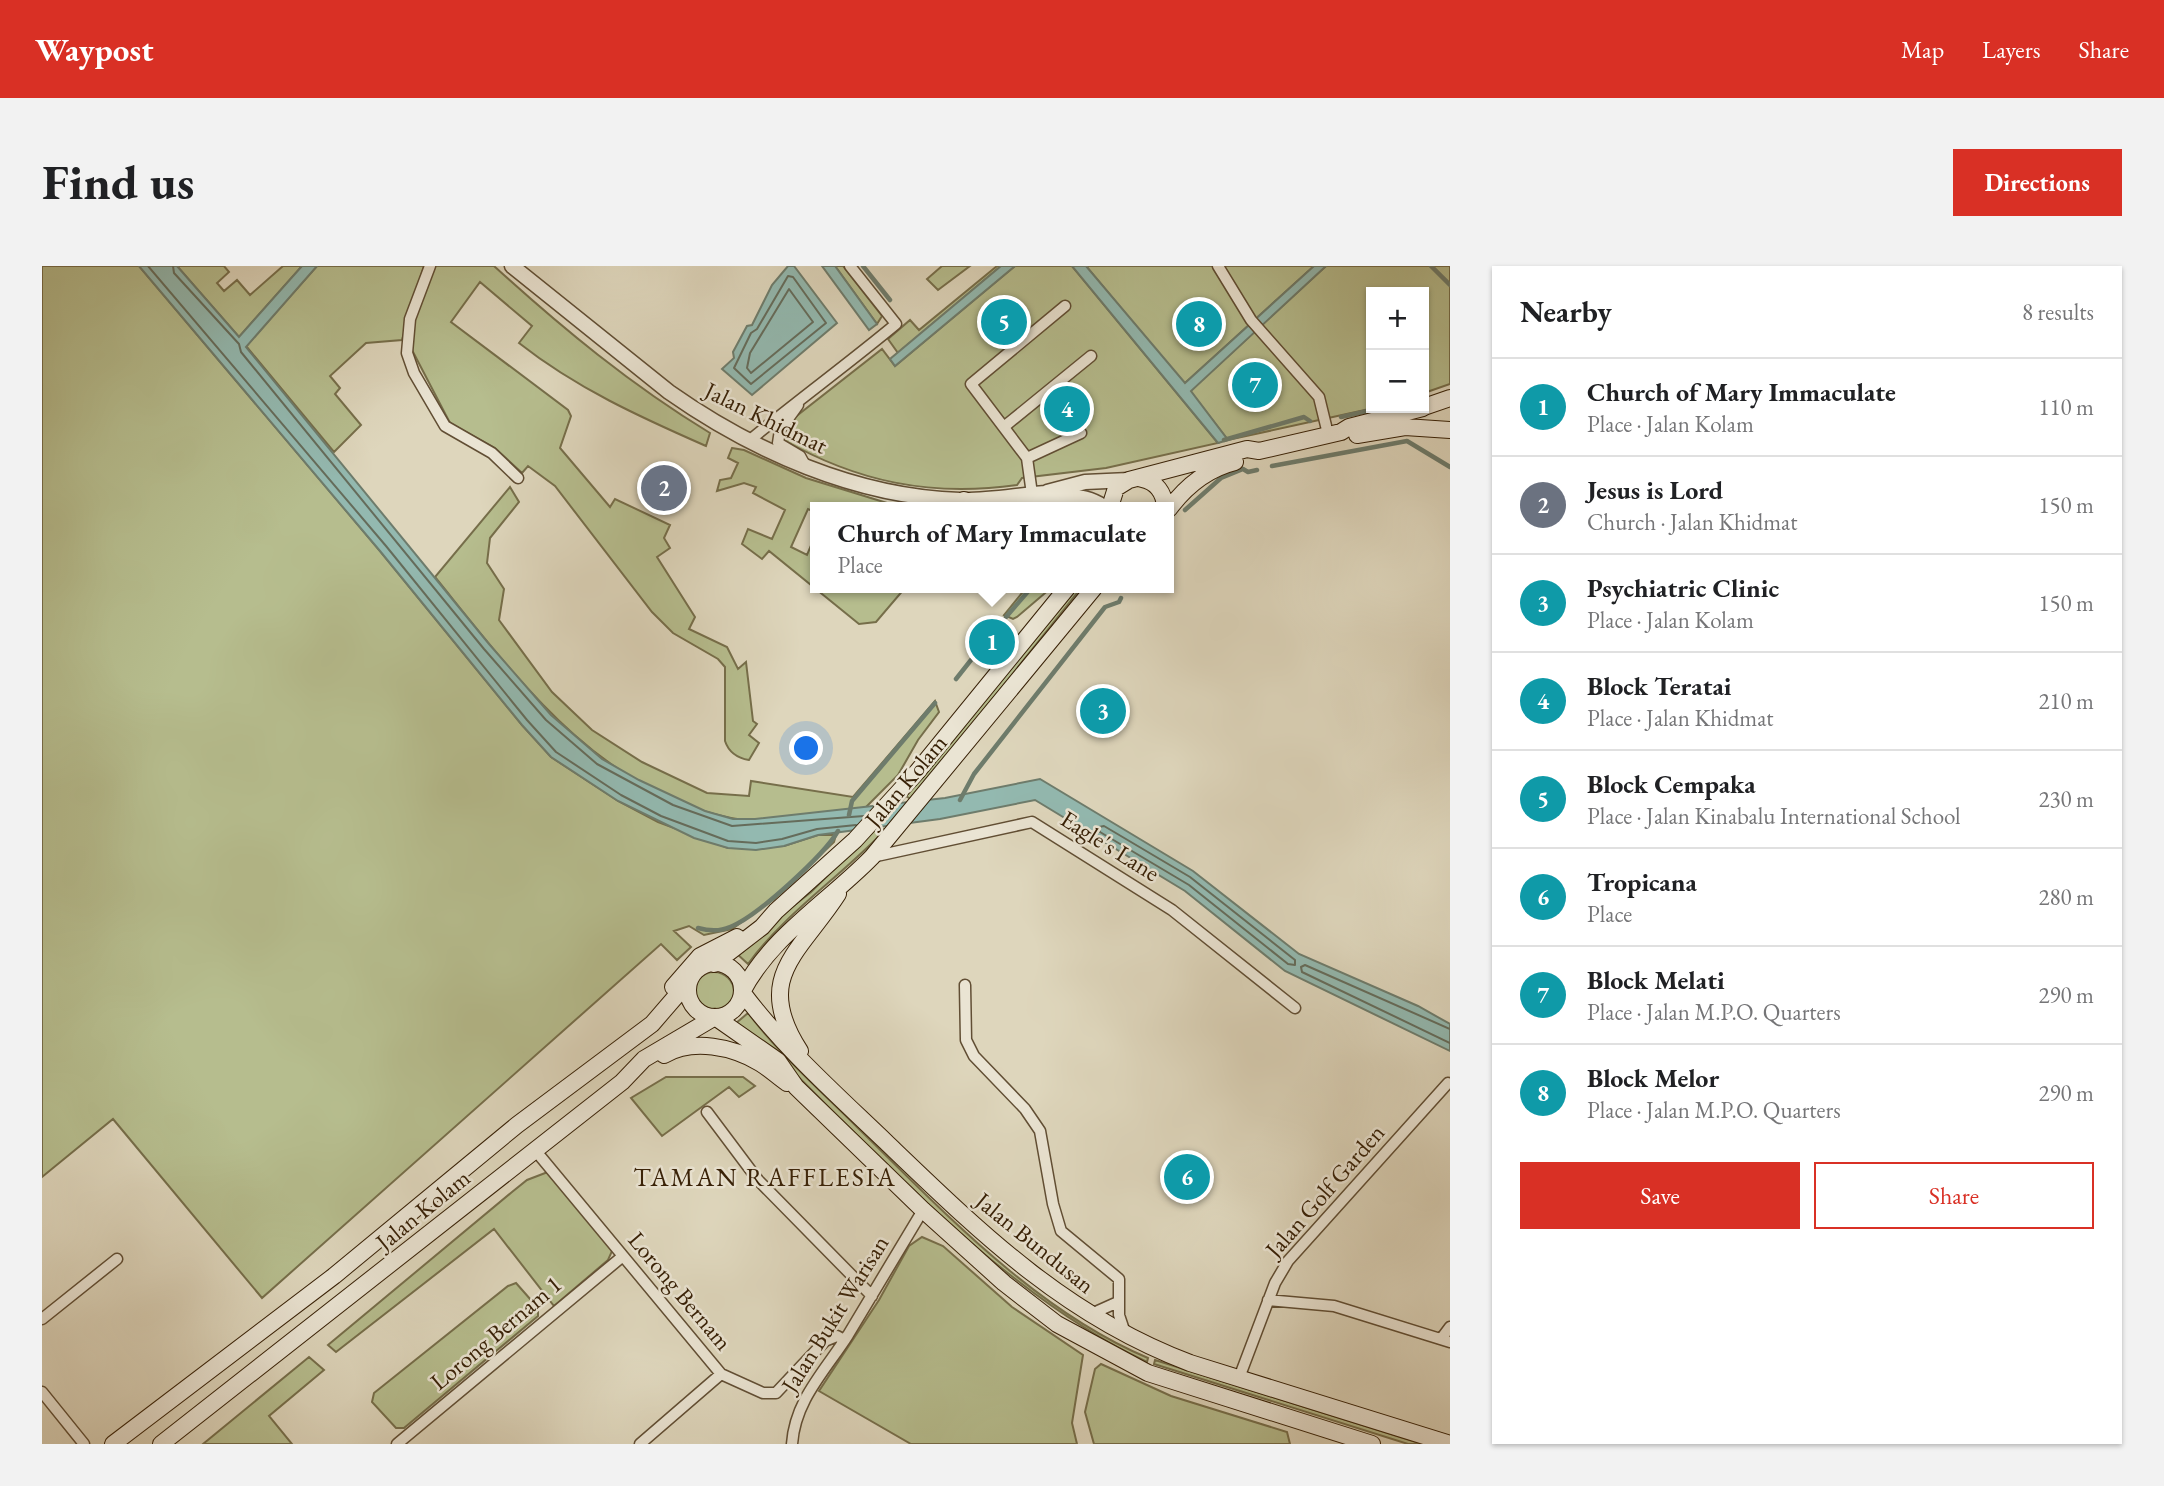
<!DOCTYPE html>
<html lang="en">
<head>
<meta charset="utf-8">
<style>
	:root { --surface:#fff; --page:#f2f2f2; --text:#202124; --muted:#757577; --line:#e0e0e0; --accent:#d93025 }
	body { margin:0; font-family:"EB Garamond",serif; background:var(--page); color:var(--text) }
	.controls { position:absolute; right:21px; top:21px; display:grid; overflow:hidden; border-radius:0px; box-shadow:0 2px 5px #0004 }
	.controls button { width:63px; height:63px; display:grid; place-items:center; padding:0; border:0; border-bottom:2px solid var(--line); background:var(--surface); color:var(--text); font:35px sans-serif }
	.you { position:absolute; left:765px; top:483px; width:24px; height:24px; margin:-18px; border:5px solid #fff; border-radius:50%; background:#1a73e8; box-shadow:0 0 0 10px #1a73e833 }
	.badge { display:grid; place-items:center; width:46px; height:46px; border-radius:50%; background:var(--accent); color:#fff; font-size:23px; font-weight:700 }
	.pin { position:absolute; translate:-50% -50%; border:4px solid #fff; box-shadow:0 2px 7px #0006 }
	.popup { position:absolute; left:768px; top:236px; width:364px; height:91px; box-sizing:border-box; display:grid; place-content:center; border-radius:0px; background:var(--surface); filter:drop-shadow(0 2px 5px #0005); font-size:23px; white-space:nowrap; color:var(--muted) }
	.popup b { font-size:26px; color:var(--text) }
	.popup::after { content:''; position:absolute; left:50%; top:100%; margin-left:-14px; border:14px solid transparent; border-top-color:var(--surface) }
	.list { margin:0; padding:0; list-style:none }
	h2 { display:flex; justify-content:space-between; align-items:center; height:91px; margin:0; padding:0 28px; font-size:30px }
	h2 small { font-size:23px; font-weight:400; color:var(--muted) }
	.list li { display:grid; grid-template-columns:46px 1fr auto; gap:21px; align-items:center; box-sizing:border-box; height:98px; padding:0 28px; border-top:2px solid var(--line) }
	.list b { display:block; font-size:26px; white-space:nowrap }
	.list p { margin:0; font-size:23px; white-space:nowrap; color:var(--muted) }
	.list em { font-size:23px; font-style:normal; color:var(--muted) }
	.actions { display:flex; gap:14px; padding:21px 28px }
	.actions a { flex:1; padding:16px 0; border:2px solid var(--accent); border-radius:0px; text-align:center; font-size:24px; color:var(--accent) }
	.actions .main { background:var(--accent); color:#fff }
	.map { position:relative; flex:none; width:1408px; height:1178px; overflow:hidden; border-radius:0px }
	header { display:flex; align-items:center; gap:42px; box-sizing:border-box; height:98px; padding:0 35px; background:var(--accent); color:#fff }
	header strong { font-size:33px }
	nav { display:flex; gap:38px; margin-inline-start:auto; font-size:24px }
	.intro { display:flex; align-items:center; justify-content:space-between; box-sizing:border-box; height:168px; padding:0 42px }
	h1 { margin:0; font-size:49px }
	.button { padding:18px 32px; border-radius:0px; background:var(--accent); color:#fff; font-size:24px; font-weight:700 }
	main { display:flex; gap:42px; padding:0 42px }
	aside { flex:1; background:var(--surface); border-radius:0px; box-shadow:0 2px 5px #0004 }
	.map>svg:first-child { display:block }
	.green { fill:#b6bd8e; stroke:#766e4a; stroke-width:2 }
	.water { fill:#93b9b0; stroke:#6e7c6c; stroke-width:2 }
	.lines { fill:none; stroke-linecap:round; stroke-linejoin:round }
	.shore { stroke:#656c5b; stroke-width:2 }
	.stream { stroke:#6e7c6c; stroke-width:4.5 }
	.minor-casing { stroke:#614e34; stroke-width:13 }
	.tertiary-casing { stroke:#614e34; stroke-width:17 }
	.secondary-casing { stroke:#372006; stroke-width:18 }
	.minor { stroke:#eae4d3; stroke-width:10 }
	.tertiary { stroke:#eae4d3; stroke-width:14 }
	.secondary { stroke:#eae4d3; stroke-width:16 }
	.labels { text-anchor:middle; stroke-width:5; stroke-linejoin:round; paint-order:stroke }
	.street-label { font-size:24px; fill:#372006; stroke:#eae4d3 }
	.neighbourhood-label { font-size:26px; letter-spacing:2px; fill:#372006; stroke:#eae4d3 }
</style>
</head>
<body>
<header>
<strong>Waypost</strong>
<nav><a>Map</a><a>Layers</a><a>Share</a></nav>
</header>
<div class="intro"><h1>Find us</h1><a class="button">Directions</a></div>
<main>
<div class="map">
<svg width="1408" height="1178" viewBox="0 0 1408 1178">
	<rect width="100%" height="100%" fill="#ded6bc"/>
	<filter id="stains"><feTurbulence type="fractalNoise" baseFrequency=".00286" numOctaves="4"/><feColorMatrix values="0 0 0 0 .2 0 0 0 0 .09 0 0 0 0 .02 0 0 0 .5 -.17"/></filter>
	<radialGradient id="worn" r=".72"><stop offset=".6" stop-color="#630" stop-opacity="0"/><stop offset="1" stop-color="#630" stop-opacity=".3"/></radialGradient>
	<path class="green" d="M0 0H97L338 285 480 459 509 491 576 535 616 556 686 582 742 580 776 569H794L792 576 732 633 690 663 662 669 647 660 632 665 649 681 635 694 619 678 220 1032 71 853 0 911Z
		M135 0H182L187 6 175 17 182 25 195 14 208 29 241 0H260L197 71Z
		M275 0H382L360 74 324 77 288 110 298 122 293 128 319 159 292 186 204 80Z
		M392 0H452C520 62 589 119 668 167L664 180C598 151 534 122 477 77L490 60 438 16 409 56 526 144 529 150 518 182 568 241 573 233 628 259 622 272 628 282 615 291 653 351 647 363 685 381 696 403 704 396 711 455 715 458 707 469 717 477 707 494C695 492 687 487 683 475V401L676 393 631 367 610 346 513 220 486 200 480 207 453 182 408 157 370 84 372 54Z
		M793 0H801L840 50 835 58Z
		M900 0H928L896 24 885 13Z
		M955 0H959L856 87 846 73 868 54 877 64Z
		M973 0H1030L1176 177 1064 202 980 212 975 219C888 231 815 216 740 173L741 165 752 152 840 83 853 100Z
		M1044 0H1272L1142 118Z
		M1284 0H1408V118L1382 127V26H1329V142H1332L1186 174 1148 125Z
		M690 182 702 184 764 212 858 241H773V246L766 243 749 281 765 289 773 270V322H863L834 356 817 358 727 285 720 293 700 278 706 263 730 273 743 244 711 227 714 221 702 217 675 225 678 214 689 212 696 197 686 192Z
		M468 221 477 236 448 272 445 297 462 323 457 354 510 426 550 464 600 496 665 527 707 530 709 515 811 531 893 435 897 446 876 474 856 509 822 543C794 548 715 558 689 552 556 525 473 410 393 311Z
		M984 322H1009L975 351 971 353 962 349Z
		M1034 322H1039L870 534 864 530Z
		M844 563C801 609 742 648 706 698L693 686 769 626 831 565Z
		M652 726a20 20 0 1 1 40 0a20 20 0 1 1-40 0Z
		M706 747C738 789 778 824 816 862 902 946 994 1045 1106 1092L1105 1096C960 1028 837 889 723 778L693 758Z
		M624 811H701L713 820 697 831 687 821 620 870 589 832Z
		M511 904 571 983 566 994 512 1040 452 963 294 1086 286 1079 470 926 485 914Z
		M880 971 901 980 970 1041 1041 1089 1030 1157 1035 1178H869L777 1125 837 1034 867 980Z
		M474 1017 496 1042V1050L362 1162H354L330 1136 332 1127 466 1020Z
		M267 1091 282 1104 227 1150 250 1178H161Z
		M1113 1094 1380 1178H1366L1112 1098Z
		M1059 1098 1129 1130 1245 1166 1248 1178H1052L1043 1146 1053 1103Z"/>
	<path class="water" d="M97 0H135L197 71 260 0H275L204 81 447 378 509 449 560 493 597 514 663 545 691 553H713L903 532 998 513 1151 605 1257 688 1376 740 1408 758V785L1243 705 1143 625 993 534 898 553 776 569 742 580 714 584 686 582 652 572 576 535 509 491 480 459 338 285Z
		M746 0H752L795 57 710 129 680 103 692 92 691 86 705 60 710 59 730 19Z
		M780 0H793L835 58 827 64Z
		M959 0H973L853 100 848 93Z
		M1030 0H1044L1143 117 1272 0H1284L1149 125 1186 174 1176 177Z"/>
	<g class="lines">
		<path class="shore" d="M106 0 344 280 485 454 514 486 579 529 619 550 686 575 714 577 740 573 775 563 814 559
			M131 0 132 7 197 78 199 86 442 383 504 454 555 498 631 539 690 560 822 550
			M746 10 751 11 784 57 709 118 692 102 709 67 715 63Z
			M747 23 771 56 709 107 705 102 708 87Z
			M1062 560 1148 611 1253 694V699L1246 698 1147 619 1058 566 1057 561Z
			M1408 763 1263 699 1259 701 1260 706 1408 777"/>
		<path class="stream" d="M821 0 848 34
			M1389 0 1408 19
			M1299 151 1339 142
			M1182 174 1262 151 1268 155
			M1230 200 1365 175 1408 201
			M1143 244 1179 212 1201 203 1206 206 1215 204
			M964 351 989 322
			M939 382 955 362
			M914 413 929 394
			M918 534 932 508 1063 341 1077 336 1079 332
			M807 549 810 535 893 437
			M656 662C667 665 677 666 688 661 715 651 782 589 796 565"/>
		<defs>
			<path id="minor" d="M388 0 368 53 365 87 372 107 403 160 450 187 476 212
				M1176 0 1209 54 1277 131 1286 168
				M756 139 738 164 736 177 758 190 764 201
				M963 160 1049 90
				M708 174C755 135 806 98 854 58L808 0
				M985 192 1039 167
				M990 228 985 192 929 118 1023 40
				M830 591 990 556 1130 644 1253 742
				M923 719 924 774 932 790 983 843 998 865 1011 938 1019 965 1077 1013V1049L1083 1067
				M665 846 716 914 830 1030
				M493 884 679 1108 721 1127H734L783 1075 795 1070 802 1074
				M1226 1034 1292 1040 1408 1076
				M1047 1049 1076 1036
				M0 1053 75 993
				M1399 1073 1408 1061
				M1197 1112 1233 1017 1246 995 1406 817
				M0 1126 42 1178
				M355 1178 581 990
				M598 1178 679 1108
				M750 1178C753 1134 783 1105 806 1069 831 1028 856 986 881 944"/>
			<path id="tertiary" d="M470 0 627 126C711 185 814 231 918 234 946 235 975 229 1003 227 1027 234 1039 226 1062 241
				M1005 226 1043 216 1087 214"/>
			<path id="secondary" d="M1382 141 1408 132
				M1315 169 1363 161 1408 164
				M1100 213C1115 216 1122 227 1123 241
				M922 234 943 241
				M955 241 1009 238 1023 241
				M1068 241 1074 222 1087 214 1205 183 1217 185 1299 166 1307 161 1381 142
				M1127 243C1144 220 1165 203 1193 196
				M1052 322 830 591C786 636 730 669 700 726 742 782 794 828 844 876 939 967 1023 1050 1148 1097L1408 1178
				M646 724a27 27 0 1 1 54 0a27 27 0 1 1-54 0Z
				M672 698 720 661 734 645 813 574 875 506 1025 322
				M631 721 658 690 695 671
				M758 785C710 711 758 687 796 628
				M622 789C651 772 691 781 718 797 728 803 736 811 745 817
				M71 1178 292 1010 475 859 610 758 648 714
				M119 1178 580 816 602 793 673 751 736 795 754 821 881 944 962 1017 1015 1058 1106 1107 1330 1178"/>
		</defs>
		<use href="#minor" class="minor-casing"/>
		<use href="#tertiary" class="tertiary-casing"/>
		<use href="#secondary" class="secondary-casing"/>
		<use href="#minor" class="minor"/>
		<use href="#tertiary" class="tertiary"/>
		<use href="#secondary" class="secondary"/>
	</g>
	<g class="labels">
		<g class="street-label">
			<text transform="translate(724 152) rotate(26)" y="8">Jalan Khidmat</text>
			<text transform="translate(864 515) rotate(-50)" y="8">Jalan Kolam</text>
			<text transform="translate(1068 580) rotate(32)" y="8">Eagle's Lane</text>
			<text transform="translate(1283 925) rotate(-49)" y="8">Jalan Golf Garden</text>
			<text transform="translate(381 944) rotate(-39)" y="8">Jalan Kolam</text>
			<text transform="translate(993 977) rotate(39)" y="8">Jalan Bundusan</text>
			<text transform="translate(638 1025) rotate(50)" y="8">Lorong Bernam</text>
			<text transform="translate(793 1048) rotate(-58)" y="8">Jalan Bukit Warisan</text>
			<text transform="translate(454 1067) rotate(-40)" y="8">Lorong Bernam 1</text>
		</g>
		<g class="neighbourhood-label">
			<text x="723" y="920">TAMAN RAFFLESIA</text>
		</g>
	</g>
	<rect width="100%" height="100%" filter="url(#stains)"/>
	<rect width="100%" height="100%" fill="url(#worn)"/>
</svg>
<div class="controls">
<button>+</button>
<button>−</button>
</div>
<div class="you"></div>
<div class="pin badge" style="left:950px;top:376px;background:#0f9aa8">1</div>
<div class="popup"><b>Church of Mary Immaculate</b>Place</div>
<div class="pin badge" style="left:622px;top:222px;background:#6b7280">2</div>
<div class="pin badge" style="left:1061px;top:445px;background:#0f9aa8">3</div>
<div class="pin badge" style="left:1025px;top:143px;background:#0f9aa8">4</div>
<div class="pin badge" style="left:962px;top:56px;background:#0f9aa8">5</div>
<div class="pin badge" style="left:1145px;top:911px;background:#0f9aa8">6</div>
<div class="pin badge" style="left:1213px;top:119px;background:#0f9aa8">7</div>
<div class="pin badge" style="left:1157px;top:58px;background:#0f9aa8">8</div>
</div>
<aside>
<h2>Nearby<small>8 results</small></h2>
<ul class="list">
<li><span class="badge" style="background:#0f9aa8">1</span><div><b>Church of Mary Immaculate</b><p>Place · Jalan Kolam</p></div><em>110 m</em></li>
<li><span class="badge" style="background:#6b7280">2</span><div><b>Jesus is Lord</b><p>Church · Jalan Khidmat</p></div><em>150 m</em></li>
<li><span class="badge" style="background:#0f9aa8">3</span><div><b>Psychiatric Clinic</b><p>Place · Jalan Kolam</p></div><em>150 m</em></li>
<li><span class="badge" style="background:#0f9aa8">4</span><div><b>Block Teratai</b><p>Place · Jalan Khidmat</p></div><em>210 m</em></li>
<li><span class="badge" style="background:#0f9aa8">5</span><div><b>Block Cempaka</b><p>Place · Jalan Kinabalu International School</p></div><em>230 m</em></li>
<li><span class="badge" style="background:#0f9aa8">6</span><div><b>Tropicana</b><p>Place</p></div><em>280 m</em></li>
<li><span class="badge" style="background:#0f9aa8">7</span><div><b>Block Melati</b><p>Place · Jalan M.P.O. Quarters</p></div><em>290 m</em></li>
<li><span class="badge" style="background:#0f9aa8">8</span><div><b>Block Melor</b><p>Place · Jalan M.P.O. Quarters</p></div><em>290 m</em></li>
</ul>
<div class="actions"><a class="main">Save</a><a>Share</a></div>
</aside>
</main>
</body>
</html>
